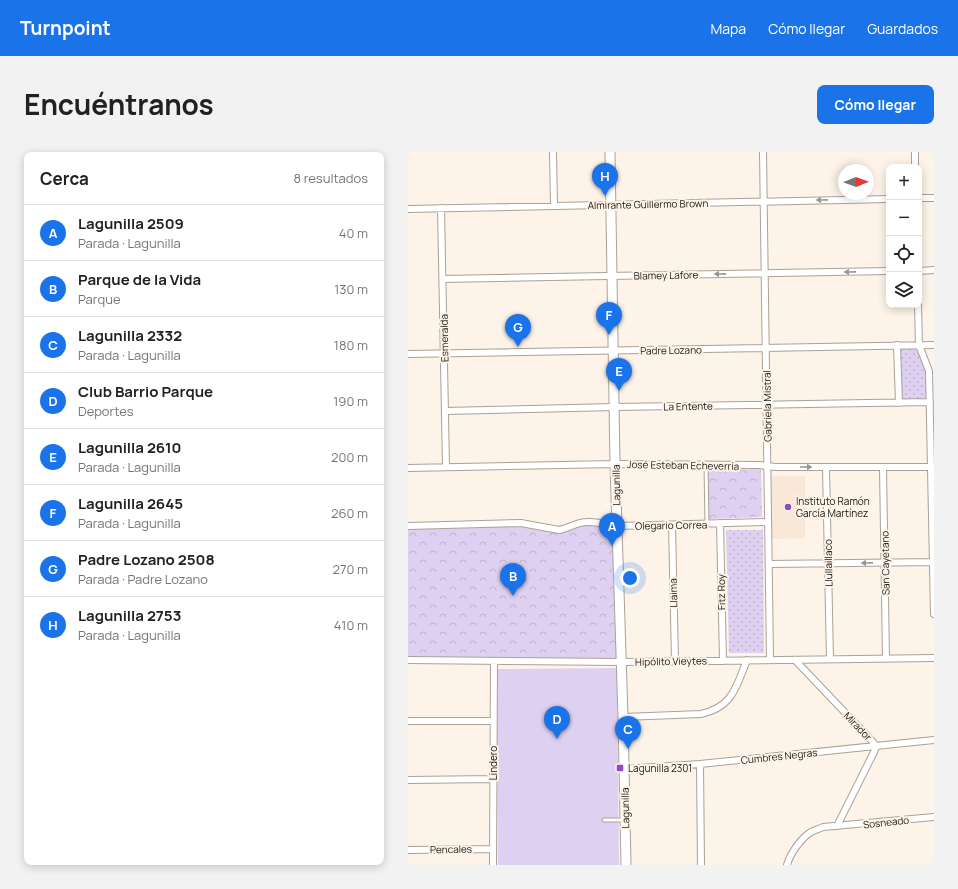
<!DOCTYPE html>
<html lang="es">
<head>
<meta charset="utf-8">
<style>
	:root { --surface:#fff; --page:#f2f2f2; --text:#202124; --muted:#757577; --line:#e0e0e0; --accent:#1a73e8 }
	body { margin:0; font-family:Manrope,sans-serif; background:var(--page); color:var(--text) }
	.controls { position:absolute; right:12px; top:12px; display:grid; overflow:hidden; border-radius:8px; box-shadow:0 2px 10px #0003 }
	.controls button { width:36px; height:36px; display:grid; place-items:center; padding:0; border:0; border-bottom:1px solid var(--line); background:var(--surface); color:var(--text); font:20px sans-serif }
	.compass { position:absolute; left:430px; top:12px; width:36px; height:36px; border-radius:50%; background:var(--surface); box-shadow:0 2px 10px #0003; rotate:89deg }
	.you { position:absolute; left:222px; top:426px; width:14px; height:14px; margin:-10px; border:3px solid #fff; border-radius:50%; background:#1a73e8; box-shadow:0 0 0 6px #1a73e833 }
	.badge { display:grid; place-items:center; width:26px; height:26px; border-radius:50%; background:var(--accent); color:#fff; font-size:13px; font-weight:700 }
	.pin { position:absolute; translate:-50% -33px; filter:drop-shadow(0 1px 2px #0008) }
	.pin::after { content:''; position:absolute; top:21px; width:14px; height:12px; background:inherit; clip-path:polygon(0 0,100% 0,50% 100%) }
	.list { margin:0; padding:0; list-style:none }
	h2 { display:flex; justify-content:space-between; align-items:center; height:52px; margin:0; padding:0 16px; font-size:17px }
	h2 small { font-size:13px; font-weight:400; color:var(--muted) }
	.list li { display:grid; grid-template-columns:26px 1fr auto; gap:12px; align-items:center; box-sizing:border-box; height:56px; padding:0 16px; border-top:1px solid var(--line) }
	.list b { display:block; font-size:15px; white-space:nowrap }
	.list p { margin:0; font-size:13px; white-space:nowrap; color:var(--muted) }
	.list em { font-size:13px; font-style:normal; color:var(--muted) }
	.icon { flex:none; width:22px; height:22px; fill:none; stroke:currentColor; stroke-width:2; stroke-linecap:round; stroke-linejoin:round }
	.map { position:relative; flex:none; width:526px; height:713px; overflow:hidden; border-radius:8px }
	header { display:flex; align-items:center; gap:24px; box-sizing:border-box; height:56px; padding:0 20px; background:var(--accent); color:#fff }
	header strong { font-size:19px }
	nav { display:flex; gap:22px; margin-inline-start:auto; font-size:14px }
	.intro { display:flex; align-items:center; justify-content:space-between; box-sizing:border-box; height:96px; padding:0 24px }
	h1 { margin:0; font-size:28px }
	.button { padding:10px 18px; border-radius:8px; background:var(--accent); color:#fff; font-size:14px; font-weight:700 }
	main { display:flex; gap:24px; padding:0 24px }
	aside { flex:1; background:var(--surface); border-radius:8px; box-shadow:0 2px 10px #0003 }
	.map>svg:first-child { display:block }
	.built { fill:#f9e8d8 }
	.grass { fill:url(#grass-dots) }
	.forest { fill:url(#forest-crowns) }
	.garden { fill:#ded0f1 }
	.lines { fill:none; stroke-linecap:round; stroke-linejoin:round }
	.service-casing { stroke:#aba197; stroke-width:5 }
	.minor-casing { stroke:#aba197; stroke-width:8 }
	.secondary-casing { stroke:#aba197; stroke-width:11 }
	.service { stroke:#fff; stroke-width:3 }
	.minor { stroke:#fff; stroke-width:6 }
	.secondary { stroke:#fff; stroke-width:9 }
	.oneway { fill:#989694 }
	.poi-dot { fill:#894dc4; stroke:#fdf3e8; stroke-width:1.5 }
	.labels { text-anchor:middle; stroke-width:4; stroke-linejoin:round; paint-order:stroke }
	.street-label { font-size:10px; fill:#1a1612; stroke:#fdf3e8 }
	.poi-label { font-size:10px; fill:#1a1612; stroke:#fdf3e8; text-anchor:start }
</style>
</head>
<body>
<header>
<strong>Turnpoint</strong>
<nav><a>Mapa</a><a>Cómo llegar</a><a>Guardados</a></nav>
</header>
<div class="intro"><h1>Encuéntranos</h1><a class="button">Cómo llegar</a></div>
<main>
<aside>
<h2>Cerca<small>8 resultados</small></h2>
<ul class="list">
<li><span class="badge">A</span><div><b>Lagunilla 2509</b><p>Parada · Lagunilla</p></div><em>40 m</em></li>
<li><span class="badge">B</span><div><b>Parque de la Vida</b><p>Parque</p></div><em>130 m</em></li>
<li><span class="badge">C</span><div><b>Lagunilla 2332</b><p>Parada · Lagunilla</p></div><em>180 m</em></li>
<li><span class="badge">D</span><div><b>Club Barrio Parque</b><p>Deportes</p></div><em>190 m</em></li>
<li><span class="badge">E</span><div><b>Lagunilla 2610</b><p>Parada · Lagunilla</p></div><em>200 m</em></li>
<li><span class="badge">F</span><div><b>Lagunilla 2645</b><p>Parada · Lagunilla</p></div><em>260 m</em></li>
<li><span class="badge">G</span><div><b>Padre Lozano 2508</b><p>Parada · Padre Lozano</p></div><em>270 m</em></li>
<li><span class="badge">H</span><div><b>Lagunilla 2753</b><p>Parada · Lagunilla</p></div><em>410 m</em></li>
</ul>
</aside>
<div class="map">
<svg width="526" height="713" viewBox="0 0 526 713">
	<defs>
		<pattern id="grass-dots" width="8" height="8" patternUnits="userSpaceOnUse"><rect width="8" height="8" fill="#ded0f1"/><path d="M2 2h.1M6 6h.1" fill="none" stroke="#beb2ce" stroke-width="1.8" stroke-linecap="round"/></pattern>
		<pattern id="forest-crowns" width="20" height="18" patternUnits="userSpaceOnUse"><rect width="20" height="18" fill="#ded0f1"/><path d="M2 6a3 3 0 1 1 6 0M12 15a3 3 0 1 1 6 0" fill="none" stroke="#beb2ce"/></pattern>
	</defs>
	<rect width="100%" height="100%" fill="#fdf3e8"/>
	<path class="built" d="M363 324H397V386L364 387Z"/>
	<path class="grass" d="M492 196H508L519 222 520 248H494Z
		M318 378H355L356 501H321Z"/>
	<path class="forest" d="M353 317 354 365 301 367 300 318Z
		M113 371 144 377 170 371 209 374 213 510 0 508V374Z"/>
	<path class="garden" d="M209 516 211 713H90L88 517Z"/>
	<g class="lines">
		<defs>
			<path id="service" d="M298 313 299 372
				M196 668H215"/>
			<path id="minor" d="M145 0 146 54
				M355 0 362 508
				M507 0V15
				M511 46H526
				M33 56 38 315
				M0 57 481 47
				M511 119 526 118
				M35 127 481 119
				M510 153 511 193 521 219 526 462
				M489 193 491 251
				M0 202 526 193
				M37 259 207 255 522 250
				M0 316 207 312 351 313 367 315H526
				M418 316 422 507
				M475 316 478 507
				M312 371 315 509
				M264 373 267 509
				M0 374 113 371 151 378C161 376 169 370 179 370 189 369 199 373 209 374L360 370
				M361 412 526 410
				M0 508 213 510 526 506
				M387 508 465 590 468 595 466 600 429 674
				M215 565 293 562C325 555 328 535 339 508
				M0 569H85
				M292 612 293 713
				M216 617 292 612 526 588
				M0 628 85 627
				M0 698 85 697
				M85 713 86 509
				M379 713C382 702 393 686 403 680 407 678 411 677 415 675L526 665"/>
			<path id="secondary" d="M202 0 207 312 215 565 218 713"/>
		</defs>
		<use href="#service" class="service-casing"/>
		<use href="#minor" class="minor-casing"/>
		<use href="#secondary" class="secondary-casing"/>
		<use href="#service" class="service"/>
		<use href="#minor" class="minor"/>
		<use href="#secondary" class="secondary"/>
	</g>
	<defs><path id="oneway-solid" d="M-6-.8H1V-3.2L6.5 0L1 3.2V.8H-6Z"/></defs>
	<g class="oneway">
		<use href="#oneway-solid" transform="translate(414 48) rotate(179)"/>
		<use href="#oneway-solid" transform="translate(442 120) rotate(179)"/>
		<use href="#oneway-solid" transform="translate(312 122) rotate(179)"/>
		<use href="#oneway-solid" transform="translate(398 315)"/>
		<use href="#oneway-solid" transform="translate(459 411) rotate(179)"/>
	</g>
	<g class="poi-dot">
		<circle cx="380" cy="355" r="4"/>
		<rect x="208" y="612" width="8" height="8" rx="2"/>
	</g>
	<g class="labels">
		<g class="street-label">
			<text transform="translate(240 52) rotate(-1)" y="4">Almirante Guillermo Brown</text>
			<text transform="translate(258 123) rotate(-1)" y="4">Blamey Lafore</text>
			<text transform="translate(36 186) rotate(-91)" y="4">Esmeralda</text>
			<text transform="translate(263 198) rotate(-1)" y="4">Padre Lozano</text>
			<text transform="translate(280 254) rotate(-1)" y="4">La Entente</text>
			<text transform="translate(359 254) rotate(-91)" y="4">Gabriela Mistral</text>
			<text transform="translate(275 313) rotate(1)" y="4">José Esteban Echeverría</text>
			<text transform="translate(208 333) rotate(-91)" y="4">Lagunilla</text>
			<text transform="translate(263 373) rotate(-1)" y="4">Olegario Correa</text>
			<text transform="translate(420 411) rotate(-91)" y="4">Llullaillaco</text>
			<text transform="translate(477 411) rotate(-91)" y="4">San Cayetano</text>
			<text transform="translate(313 440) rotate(-91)" y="4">Fitz Roy</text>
			<text transform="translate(265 441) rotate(-91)" y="4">Llaima</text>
			<text transform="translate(263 509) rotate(-1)" y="4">Hipólito Vieytes</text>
			<text transform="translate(450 574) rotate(46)" y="4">Mirador</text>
			<text transform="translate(371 604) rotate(-6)" y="4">Cumbres Negras</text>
			<text transform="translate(85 611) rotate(-90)" y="4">Lindero</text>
			<text transform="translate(217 656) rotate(-91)" y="4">Lagunilla</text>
			<text transform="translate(478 670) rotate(-6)" y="4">Sosneado</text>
			<text transform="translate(43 697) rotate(-1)" y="4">Pencales</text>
		</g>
		<g class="poi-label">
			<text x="388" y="353">Instituto Ramón<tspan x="388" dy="12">García Martínez</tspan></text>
			<text x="220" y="620">Lagunilla 2301</text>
		</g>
	</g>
</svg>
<div class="controls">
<button>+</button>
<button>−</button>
<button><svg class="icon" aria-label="locate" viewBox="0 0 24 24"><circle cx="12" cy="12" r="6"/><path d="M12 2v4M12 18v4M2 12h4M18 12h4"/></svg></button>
<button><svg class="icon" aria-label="layers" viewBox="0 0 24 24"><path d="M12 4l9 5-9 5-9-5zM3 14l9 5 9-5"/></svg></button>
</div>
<svg class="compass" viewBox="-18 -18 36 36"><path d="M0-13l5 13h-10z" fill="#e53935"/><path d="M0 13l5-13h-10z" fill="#757577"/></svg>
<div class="you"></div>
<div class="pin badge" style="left:204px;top:394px">A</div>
<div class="pin badge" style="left:105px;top:444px">B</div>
<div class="pin badge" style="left:220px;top:597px">C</div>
<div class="pin badge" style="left:149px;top:587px">D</div>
<div class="pin badge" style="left:211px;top:239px">E</div>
<div class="pin badge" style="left:201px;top:183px">F</div>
<div class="pin badge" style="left:110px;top:195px">G</div>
<div class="pin badge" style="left:197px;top:44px">H</div>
</div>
</main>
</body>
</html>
